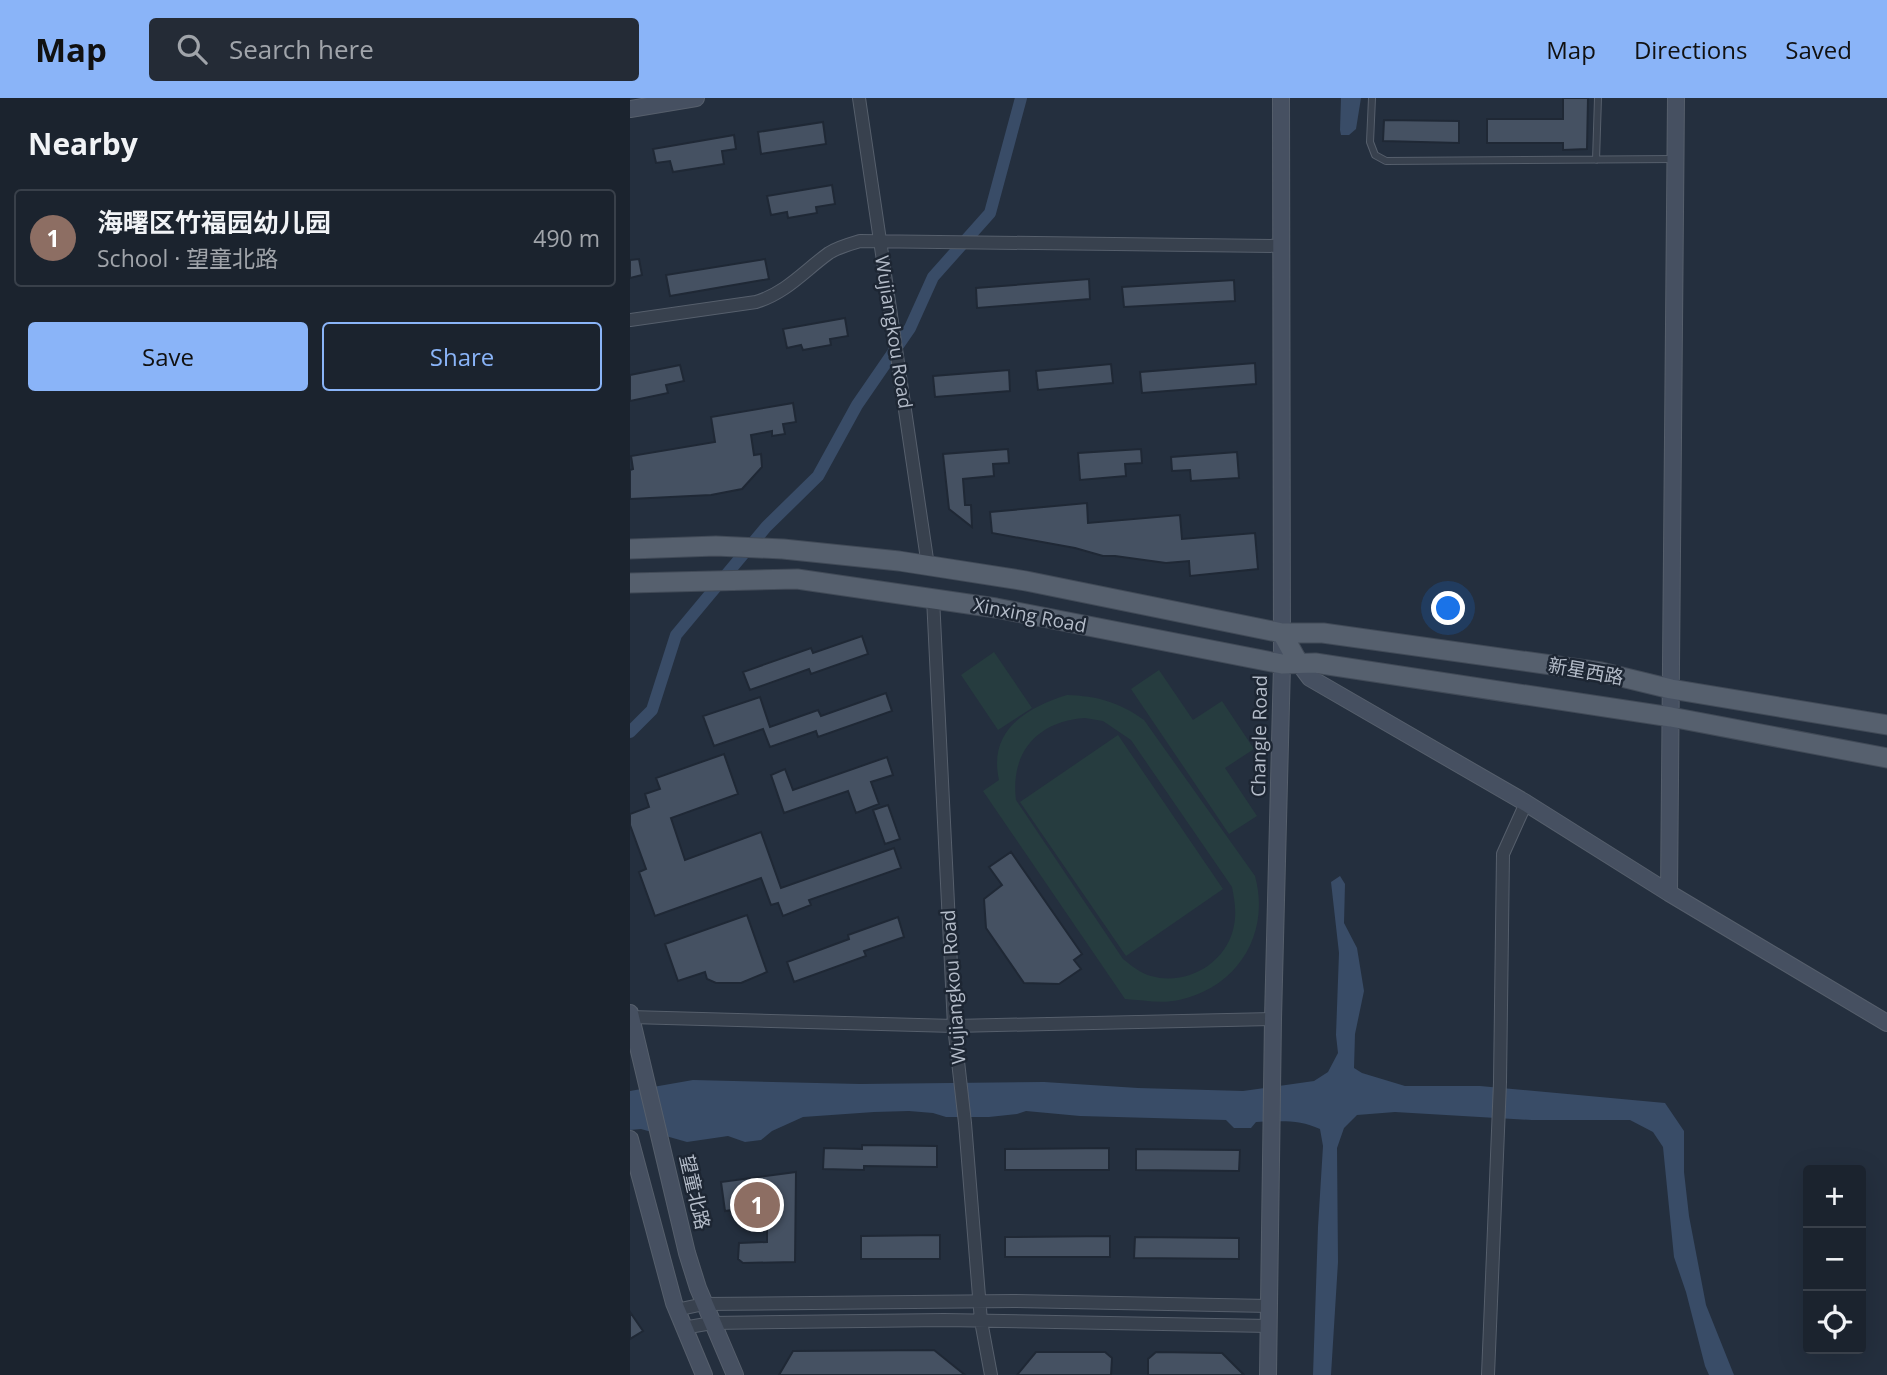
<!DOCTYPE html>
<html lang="en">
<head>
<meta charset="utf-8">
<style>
	:root { --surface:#1b232e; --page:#242b36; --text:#f1f3f6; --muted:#a0a4aa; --line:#39404a; --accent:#8ab4f8 }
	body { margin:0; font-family:"Open Sans","Noto Sans SC",sans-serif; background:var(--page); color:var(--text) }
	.controls { position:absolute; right:21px; bottom:21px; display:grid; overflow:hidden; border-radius:7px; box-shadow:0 7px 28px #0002 }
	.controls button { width:63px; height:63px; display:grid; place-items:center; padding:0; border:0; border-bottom:2px solid var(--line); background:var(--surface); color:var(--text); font:35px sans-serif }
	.you { position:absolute; left:819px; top:511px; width:24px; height:24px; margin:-18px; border:5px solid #fff; border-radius:50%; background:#1a73e8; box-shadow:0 0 0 10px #1a73e833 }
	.badge { display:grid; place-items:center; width:46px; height:46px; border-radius:50%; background:var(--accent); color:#fff; font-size:23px; font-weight:700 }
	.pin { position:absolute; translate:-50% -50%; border:4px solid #fff; box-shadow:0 2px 7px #0006 }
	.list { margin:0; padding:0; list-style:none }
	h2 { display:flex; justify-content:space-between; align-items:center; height:91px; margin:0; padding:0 28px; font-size:30px }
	h2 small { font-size:23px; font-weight:400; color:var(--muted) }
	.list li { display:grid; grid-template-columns:46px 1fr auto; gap:21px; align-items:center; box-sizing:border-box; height:98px; margin:0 14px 14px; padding:0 14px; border:2px solid var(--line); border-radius:7px }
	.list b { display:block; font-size:26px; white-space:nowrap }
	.list p { margin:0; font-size:23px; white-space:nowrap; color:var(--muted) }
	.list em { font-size:23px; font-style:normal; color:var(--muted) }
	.actions { display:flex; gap:14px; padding:21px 28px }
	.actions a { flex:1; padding:16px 0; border:2px solid var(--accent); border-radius:7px; text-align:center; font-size:24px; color:var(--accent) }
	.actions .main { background:var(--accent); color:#111 }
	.icon { flex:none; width:38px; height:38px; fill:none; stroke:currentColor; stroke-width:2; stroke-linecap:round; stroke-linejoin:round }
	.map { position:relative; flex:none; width:1257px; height:1277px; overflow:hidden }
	header { display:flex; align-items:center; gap:42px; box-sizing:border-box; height:98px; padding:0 35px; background:var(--accent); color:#111 }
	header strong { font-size:33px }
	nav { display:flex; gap:38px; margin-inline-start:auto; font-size:24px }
	.search { width:490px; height:63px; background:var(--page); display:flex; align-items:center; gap:18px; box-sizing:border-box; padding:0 24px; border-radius:7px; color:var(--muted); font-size:26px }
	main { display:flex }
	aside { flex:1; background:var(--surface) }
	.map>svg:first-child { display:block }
	.green { fill:#263c3f; fill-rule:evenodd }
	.water { fill:#394c67 }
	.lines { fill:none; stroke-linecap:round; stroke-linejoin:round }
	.canal { stroke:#394c67; stroke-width:12 }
	.building { fill:#455162; stroke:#1f2835; stroke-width:2 }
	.lane-casing { stroke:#565f6c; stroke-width:8 }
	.street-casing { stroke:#565f6c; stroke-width:14 }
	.secondary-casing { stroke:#565f6c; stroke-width:18 }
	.primary-casing { stroke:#414a57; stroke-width:21 }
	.lane { stroke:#38414e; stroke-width:6 }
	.street { stroke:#38414e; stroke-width:12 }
	.secondary { stroke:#465061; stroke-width:16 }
	.primary { stroke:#56606e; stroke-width:19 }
	.labels { text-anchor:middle; stroke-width:5; stroke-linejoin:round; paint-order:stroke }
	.street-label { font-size:19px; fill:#b4bcc9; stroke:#1d2633 }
</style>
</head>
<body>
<header>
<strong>Map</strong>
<div class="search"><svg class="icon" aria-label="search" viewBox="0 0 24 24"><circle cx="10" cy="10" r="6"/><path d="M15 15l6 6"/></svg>Search here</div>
<nav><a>Map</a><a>Directions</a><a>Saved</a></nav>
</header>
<main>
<aside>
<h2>Nearby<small></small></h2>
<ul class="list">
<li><span class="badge" style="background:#8d6e63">1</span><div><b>海曙区竹福园幼儿园</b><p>School · 望童北路</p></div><em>490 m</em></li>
</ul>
<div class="actions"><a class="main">Save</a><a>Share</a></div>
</aside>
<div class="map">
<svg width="1257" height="1277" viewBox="0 0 1257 1277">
	<rect width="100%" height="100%" fill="#242f3e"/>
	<path class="green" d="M364 554 402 610 368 632 331 577Z
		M529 572 563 622 592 603 624 651 595 670 627 718 599 736 501 591Z
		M437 597C467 598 489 604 514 622L625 778C641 836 607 890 549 902 532 906 512 902 495 901L353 693 369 682C358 633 395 610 437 597ZM455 620 473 623 501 642 602 789C605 804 607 817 603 832 594 867 555 888 521 878 510 875 502 868 493 861L386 702C380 654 408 623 455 620Z
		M488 637 593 791 496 858 390 704Z"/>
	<path class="water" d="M711 0H731L726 31 719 37H711L710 32Z
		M710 778 715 786 714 825 727 850 734 893 725 936 724 970 732 975 775 988H850L1035 1005 1054 1033V1074L1059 1118 1076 1207 1104 1277H1079L1075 1268 1056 1194 1044 1159 1033 1049 1023 1034 1000 1022H902L765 1014 727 1017 714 1030 707 1050 708 1164 701 1277H683L688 1129 693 1048 690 1031C669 1021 650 1023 626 1024L621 1030H604L596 1022 450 1018 396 1013 387 1016 359 1019H316L303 1015 279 1013 244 1014 173 1019 142 1033 131 1042 115 1044 98 1038 57 1044 11 1031 0 1032V993L63 982 230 986 414 984 508 990 613 993 684 983 698 974 708 955 706 937 709 855 701 784Z"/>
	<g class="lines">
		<path class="canal" d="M0 634 22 612 46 537 136 429 188 378 227 307 280 230 303 179 360 115 391 0"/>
	</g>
	<path class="building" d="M933 0H958L957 51 933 52V45H857V21H933Z
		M754 22 829 23V45L753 43Z
		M193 24 196 46 131 56 128 34Z
		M104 37 106 51 92 53 94 66 43 74 40 63 26 65 23 51Z
		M202 87 205 106 186 109 187 115 158 120 157 114 141 117 137 98Z
		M9 161 12 177 0 180V162Z
		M135 161 139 181 40 198 36 177Z
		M459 181 460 201 347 210 346 190Z
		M604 182 605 203 494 209 492 189Z
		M215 220 218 238 200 241 201 247 173 252 171 247 157 250 153 231Z
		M625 265 626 286 512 295 510 274Z
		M481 266 483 285 408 292 406 273Z
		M50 267 54 283 36 287 38 295 0 303V277Z
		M379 272 380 293 305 299 303 278Z
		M163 305 166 324 153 326 155 336 142 338V333L121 337 124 357 131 356 132 369 112 391 81 397 0 401V372L3 371 1 358 85 344 81 319Z
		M378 351 379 365 363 366 364 378 333 381 335 407H341L342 429 319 411 313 356Z
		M511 351 512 365 495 366 496 378 450 382 448 355Z
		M607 354 609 380 561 383 560 372 542 373 541 359Z
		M457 405 458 425 550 417 552 441 625 435 628 471 560 478 559 463 536 465 485 458H473L445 450 362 435 360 414Z
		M232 538 238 556 181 576 179 571 120 592 113 574 181 550 183 555Z
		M256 595 262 613 188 639 186 633 140 649 133 631 84 648 73 618 130 599 140 629 188 612 191 618Z
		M94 656 108 696 41 720 55 762 131 734 151 790 264 750 271 770 179 802 181 807 153 818 148 805 141 807 131 780 25 818 9 774 16 771 0 727V716L19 709 15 696 30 691 26 680Z
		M257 659 263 677 241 684 249 706 226 715 218 693 154 715 141 677 155 671 163 692Z
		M258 707 270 741 255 746 243 712Z
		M381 754 452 856 444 862 451 871 429 886 394 885 356 830 354 801 372 787 359 769Z
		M117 817 137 874 111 885H86L77 881 75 874 48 883 35 846Z
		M268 819 274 839 234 853 236 858 164 884 157 864 219 841 218 837Z
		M232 1047 307 1048V1069L234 1068V1072L193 1071 194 1050 232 1051Z
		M479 1050V1072H375V1051Z
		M506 1051 610 1052 609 1073 506 1072Z
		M166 1074 165 1164 113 1165 108 1161 109 1145 137 1144V1107L95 1113 91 1084Z
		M310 1137V1161H231V1138Z
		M480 1138V1159H375V1139Z
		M505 1139 609 1140V1161L504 1160Z
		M0 1214 13 1233 0 1241Z
		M304 1252 335 1277H149L163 1253Z
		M406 1254H475L482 1260 481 1277H387Z
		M526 1254 592 1255 614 1277H518V1261Z"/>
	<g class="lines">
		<defs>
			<path id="lane" d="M742 0 740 44 745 57 756 63 1044 61
				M966 62 968 0"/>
			<path id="street" d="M229 0 298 468
				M0 222 126 204C156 195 174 173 199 155 208 149 220 146 230 143L651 148
				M303 500 324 928 335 1025 351 1223 361 1277
				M1 919 324 928 643 921
				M46 1212 74 1206 384 1203 639 1208
				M53 1230 82 1225 314 1222 639 1228
				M858 1277 870 984 873 756 896 705"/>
			<path id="secondary" d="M0 11 66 0
				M668 564 680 580 896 705 1039 795 1257 925
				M1039 795 1046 0
				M0 915 57 1155 68 1190 105 1277
				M0 1041 44 1205 74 1277
				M638 1277 643 921 652 566 651 0"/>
			<path id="primary" d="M0 451 86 448 153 451 269 463 396 483 652 535 668 564
				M0 485 167 481 366 510 652 566 685 565 1041 619 1257 660
				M652 535H693L971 574 1041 591 1257 627"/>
		</defs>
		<use href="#lane" class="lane-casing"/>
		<use href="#street" class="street-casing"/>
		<use href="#secondary" class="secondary-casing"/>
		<use href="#primary" class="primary-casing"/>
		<use href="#lane" class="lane"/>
		<use href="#street" class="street"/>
		<use href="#secondary" class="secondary"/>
		<use href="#primary" class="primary"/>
	</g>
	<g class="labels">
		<g class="street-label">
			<text transform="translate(264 234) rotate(81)" y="7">Wujiangkou Road</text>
			<text transform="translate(400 517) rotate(11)" y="7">Xinxing Road</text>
			<text transform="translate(956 573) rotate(10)" y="7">新星西路</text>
			<text transform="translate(629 638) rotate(-89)" y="7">Changle Road</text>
			<text transform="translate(323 889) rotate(-94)" y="7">Wujiangkou Road</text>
			<text transform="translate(65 1094) rotate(77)" y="7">望童北路</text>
		</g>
	</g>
</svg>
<div class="controls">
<button>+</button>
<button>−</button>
<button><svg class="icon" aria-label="locate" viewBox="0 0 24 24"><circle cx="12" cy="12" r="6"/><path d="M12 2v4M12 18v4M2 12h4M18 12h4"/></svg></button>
</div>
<div class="you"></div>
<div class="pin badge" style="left:127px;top:1107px;background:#8d6e63">1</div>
</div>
</main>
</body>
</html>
